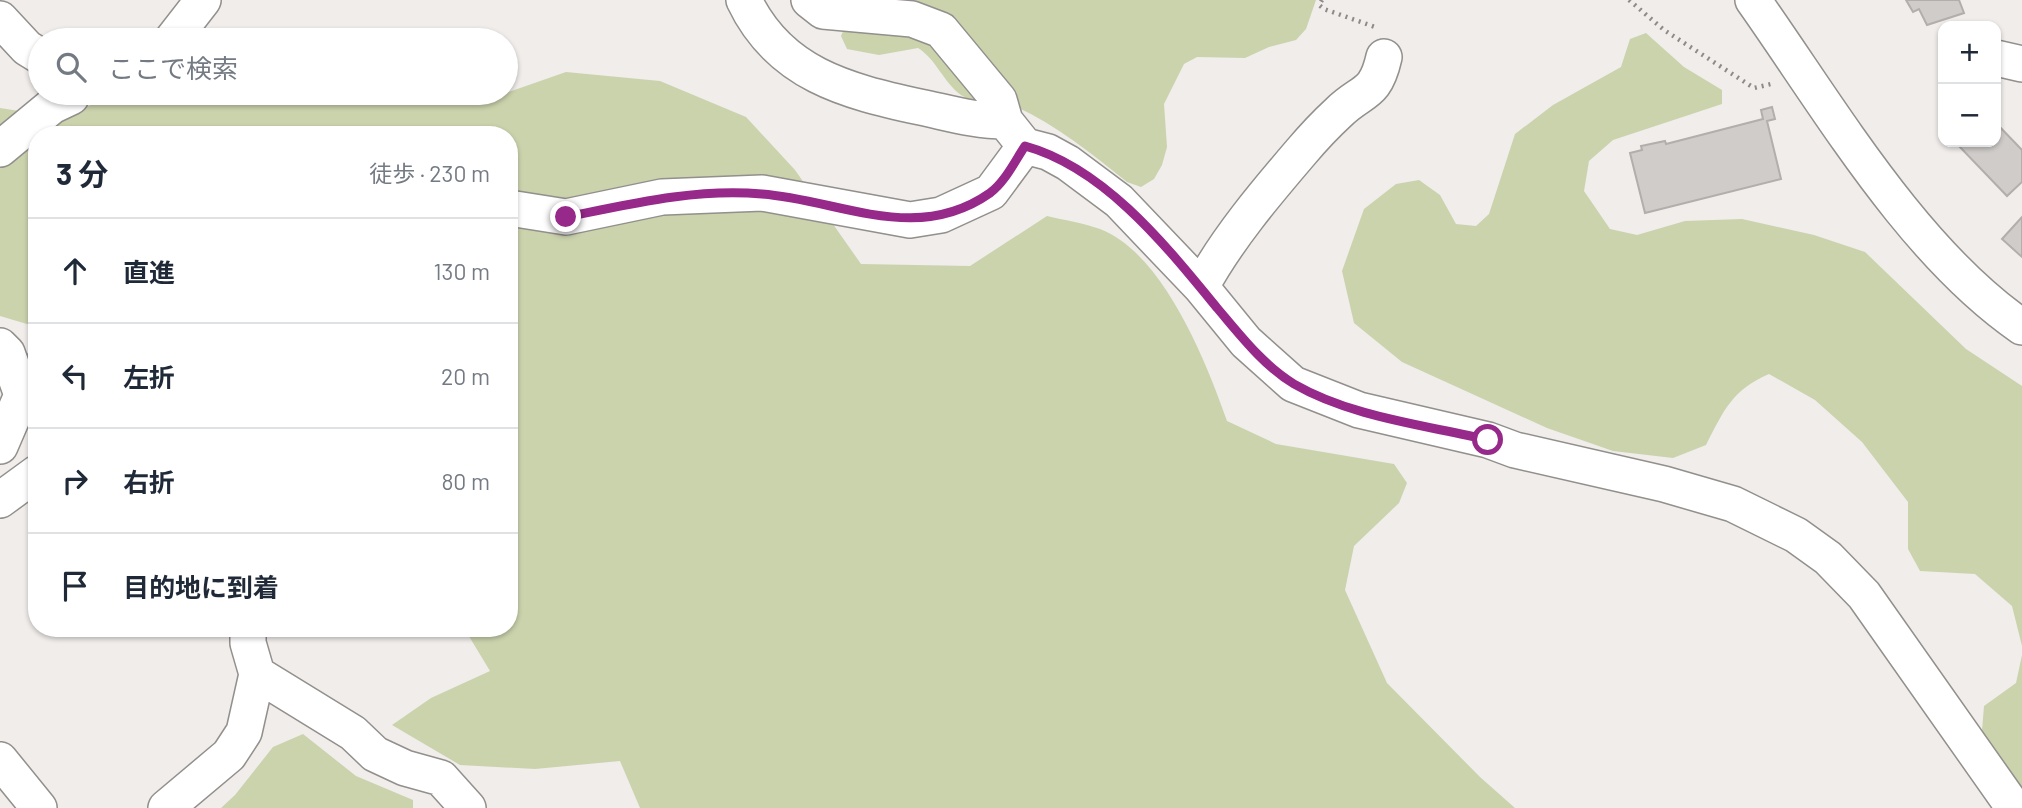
<!DOCTYPE html>
<html lang="ja">
<head>
<meta charset="utf-8">
<style>
	:root { --surface:#fff; --page:#f2f2f3; --text:#1f2937; --muted:#747a83; --line:#e0e1e3 }
	body { margin:0; font-family:Barlow,"Noto Sans JP",sans-serif; background:var(--page); color:var(--text) }
	.controls { position:absolute; right:21px; top:21px; display:grid; overflow:hidden; border-radius:14px; box-shadow:0 2px 5px #0004 }
	.controls button { width:63px; height:63px; display:grid; place-items:center; padding:0; border:0; border-bottom:2px solid var(--line); background:var(--surface); color:var(--text); font:35px sans-serif }
	.stop { position:absolute; width:21px; height:21px; margin:-16px; border:5px solid #96298a; border-radius:50%; background:#fff }
	.stop.end { background:#96298a; border-color:#fff; box-shadow:0 2px 7px #0008 }
	.list { margin:0; padding:0; list-style:none }
	h2 { display:flex; justify-content:space-between; align-items:center; height:91px; margin:0; padding:0 28px; font-size:30px }
	h2 small { font-size:23px; font-weight:400; color:var(--muted) }
	.list li { display:grid; grid-template-columns:46px 1fr auto; gap:21px; align-items:center; box-sizing:border-box; height:105px; padding:0 28px; border-top:2px solid var(--line) }
	.list b { display:block; font-size:26px; white-space:nowrap }
	.list em { font-size:23px; font-style:normal; color:var(--muted) }
	.icon { flex:none; width:38px; height:38px; fill:none; stroke:currentColor; stroke-width:2; stroke-linecap:round; stroke-linejoin:round }
	.map { position:relative; flex:none; width:2022px; height:808px; overflow:hidden }
	.search { position:absolute; background:var(--surface); box-shadow:0 2px 5px #0004; left:28px; top:28px; width:490px; height:77px; display:flex; align-items:center; gap:18px; box-sizing:border-box; padding:0 24px; border-radius:38px; color:var(--muted); font-size:26px }
	.panel { position:absolute; background:var(--surface); box-shadow:0 2px 5px #0004; left:28px; top:126px; width:490px; height:511px; border-radius:28px }
	.map>svg:first-child { display:block }
	.green { fill:#cbd3ad }
	.building { fill:#cfccc9; stroke:#b1aeac; stroke-width:2 }
	.lines { fill:none; stroke-linecap:round; stroke-linejoin:round }
	.minor-casing { stroke:#928f8c; stroke-width:38 }
	.path { stroke:#8d8b89; stroke-width:4.5; stroke-dasharray:2 5; stroke-linecap:butt }
	.minor { stroke:#fff; stroke-width:35 }
	.route { stroke:#96298a; stroke-width:9 }
</style>
</head>
<body>
<div class="map">
<svg width="2022" height="808" viewBox="0 0 2022 808">
	<rect width="100%" height="100%" fill="#f0edeb"/>
	<path class="green" d="M856 0H1316L1306 29 1296 40 1269 47 1245 58 1197 57 1184 64 1164 104 1167 147 1162 165 1154 179 1141 187 1127 182C1091 153 1054 123 1012 105 994 97 983 109 961 95 943 82 937 60 918 48L879 55 847 49 841 36Z
		M1646 33 1684 67 1722 90V104L1613 140 1589 161 1584 191 1610 229 1637 235 1685 221 1742 219 1814 235 1865 252 1966 349 2022 386V646L2012 606 1975 574 1920 571 1908 549V502L1862 442 1815 400 1769 374C1732 390 1724 410 1706 445L1673 458 1613 451 1547 428 1402 362 1354 323 1342 271 1364 209 1396 184 1419 180 1440 195 1456 224 1476 226 1489 214 1515 134 1553 105 1621 67 1630 39Z
		M566 72 660 81 746 117 795 170 861 264 970 266 1047 216C1064 220 1083 223 1100 229 1163 253 1206 361 1227 421L1276 444 1394 464 1407 483 1399 503 1354 546 1345 590 1387 683 1480 777 1515 808H640L620 761 535 769 460 765 392 725 431 698 490 671 464 628H509V135H37V327L0 316V108L57 117 125 93H475L486 100Z
		M2022 655V796L1981 743 1984 706 2016 683Z
		M303 734 356 776 413 800V808H221L235 795 273 747Z"/>
	<path class="building" d="M1906 0H1959L1964 13 1927 25 1919 9 1913 12Z
		M1772 107 1775 119 1767 121 1781 179 1645 213 1630 153 1642 150 1641 146 1665 141 1666 144 1763 119 1761 110Z
		M1996 123 2022 150V182L2007 196 1956 143 1996 142Z
		M2022 217V257L2002 239Z
		M37 347V386L28 374 34 369 24 357Z"/>
	<g class="lines">
		<defs>
			<path id="minor" d="M744 0C779 74 846 91 920 107 949 113 975 121 1005 121L1025 146 1048 152 1068 163 1119 201 1201 287 1246 342 1293 384 1359 410 1488 440 1515 450 1664 484 1733 504 1796 535 1828 558 1864 595 2014 808
				M809 0 823 11 912 19 941 30 999 100 1005 121
				M1753 0C1830 109 1912 251 2022 327
				M0 19 27 48 40 56
				M172 40 203 0
				M1996 58 2022 64
				M0 149 52 106 71 97
				M509 208 566 217 662 197 762 193 910 220 941 215 991 192 1025 146
				M1201 287C1227 239 1265 194 1301 152 1312 139 1325 125 1338 113 1362 89 1375 97 1384 57
				M0 346 7 353 22 395 0 446
				M0 500 37 473
				M257 674 353 733 375 754 405 768 441 778 468 808
				M0 760 39 808
				M166 808 229 755 244 732 257 674 248 643V628"/>
		</defs>
		<use href="#minor" class="minor-casing"/>
		<path class="path" d="M1322 0 1319 5 1324 9 1375 27
			M1629 0 1664 30 1754 88 1771 84"/>
		<use href="#minor" class="minor"/>
	</g>
	<g class="lines">
		<path class="route" d="M566 217C630 204 696 188 762 194 840 200 916 245 990 193 1005 182 1015 161 1025 146 1105 168 1167 247 1218 309 1240 335 1264 366 1294 384 1351 417 1425 425 1488 440"/>
	</g>
</svg>
<div class="controls">
<button>+</button>
<button>−</button>
</div>
<div class="stop" style="left:1488px;top:440px"></div>
<div class="stop end" style="left:566px;top:217px"></div>
<div class="search"><svg class="icon" aria-label="search" viewBox="0 0 24 24"><circle cx="10" cy="10" r="6"/><path d="M15 15l6 6"/></svg>ここで検索</div>
<section class="panel">
<h2>3 分<small>徒歩 · 230 m</small></h2>
<ul class="list">
<li><svg class="icon" aria-label="ahead" viewBox="0 0 24 24"><path d="M12 20V5M6 11l6-6 6 6"/></svg><div><b>直進</b></div><em>130 m</em></li>
<li><svg class="icon" aria-label="left" viewBox="0 0 24 24"><path d="M17 20v-9H6M10 6l-5 5 5 5"/></svg><div><b>左折</b></div><em>20 m</em></li>
<li><svg class="icon" aria-label="right" viewBox="0 0 24 24"><path d="M7 20v-9h11M14 6l5 5-5 5"/></svg><div><b>右折</b></div><em>80 m</em></li>
<li><svg class="icon" aria-label="arrive" viewBox="0 0 24 24"><path d="M6 21V4h12l-3 4 3 4H6"/></svg><div><b>目的地に到着</b></div></li>
</ul>
</section>
</div>
</body>
</html>
